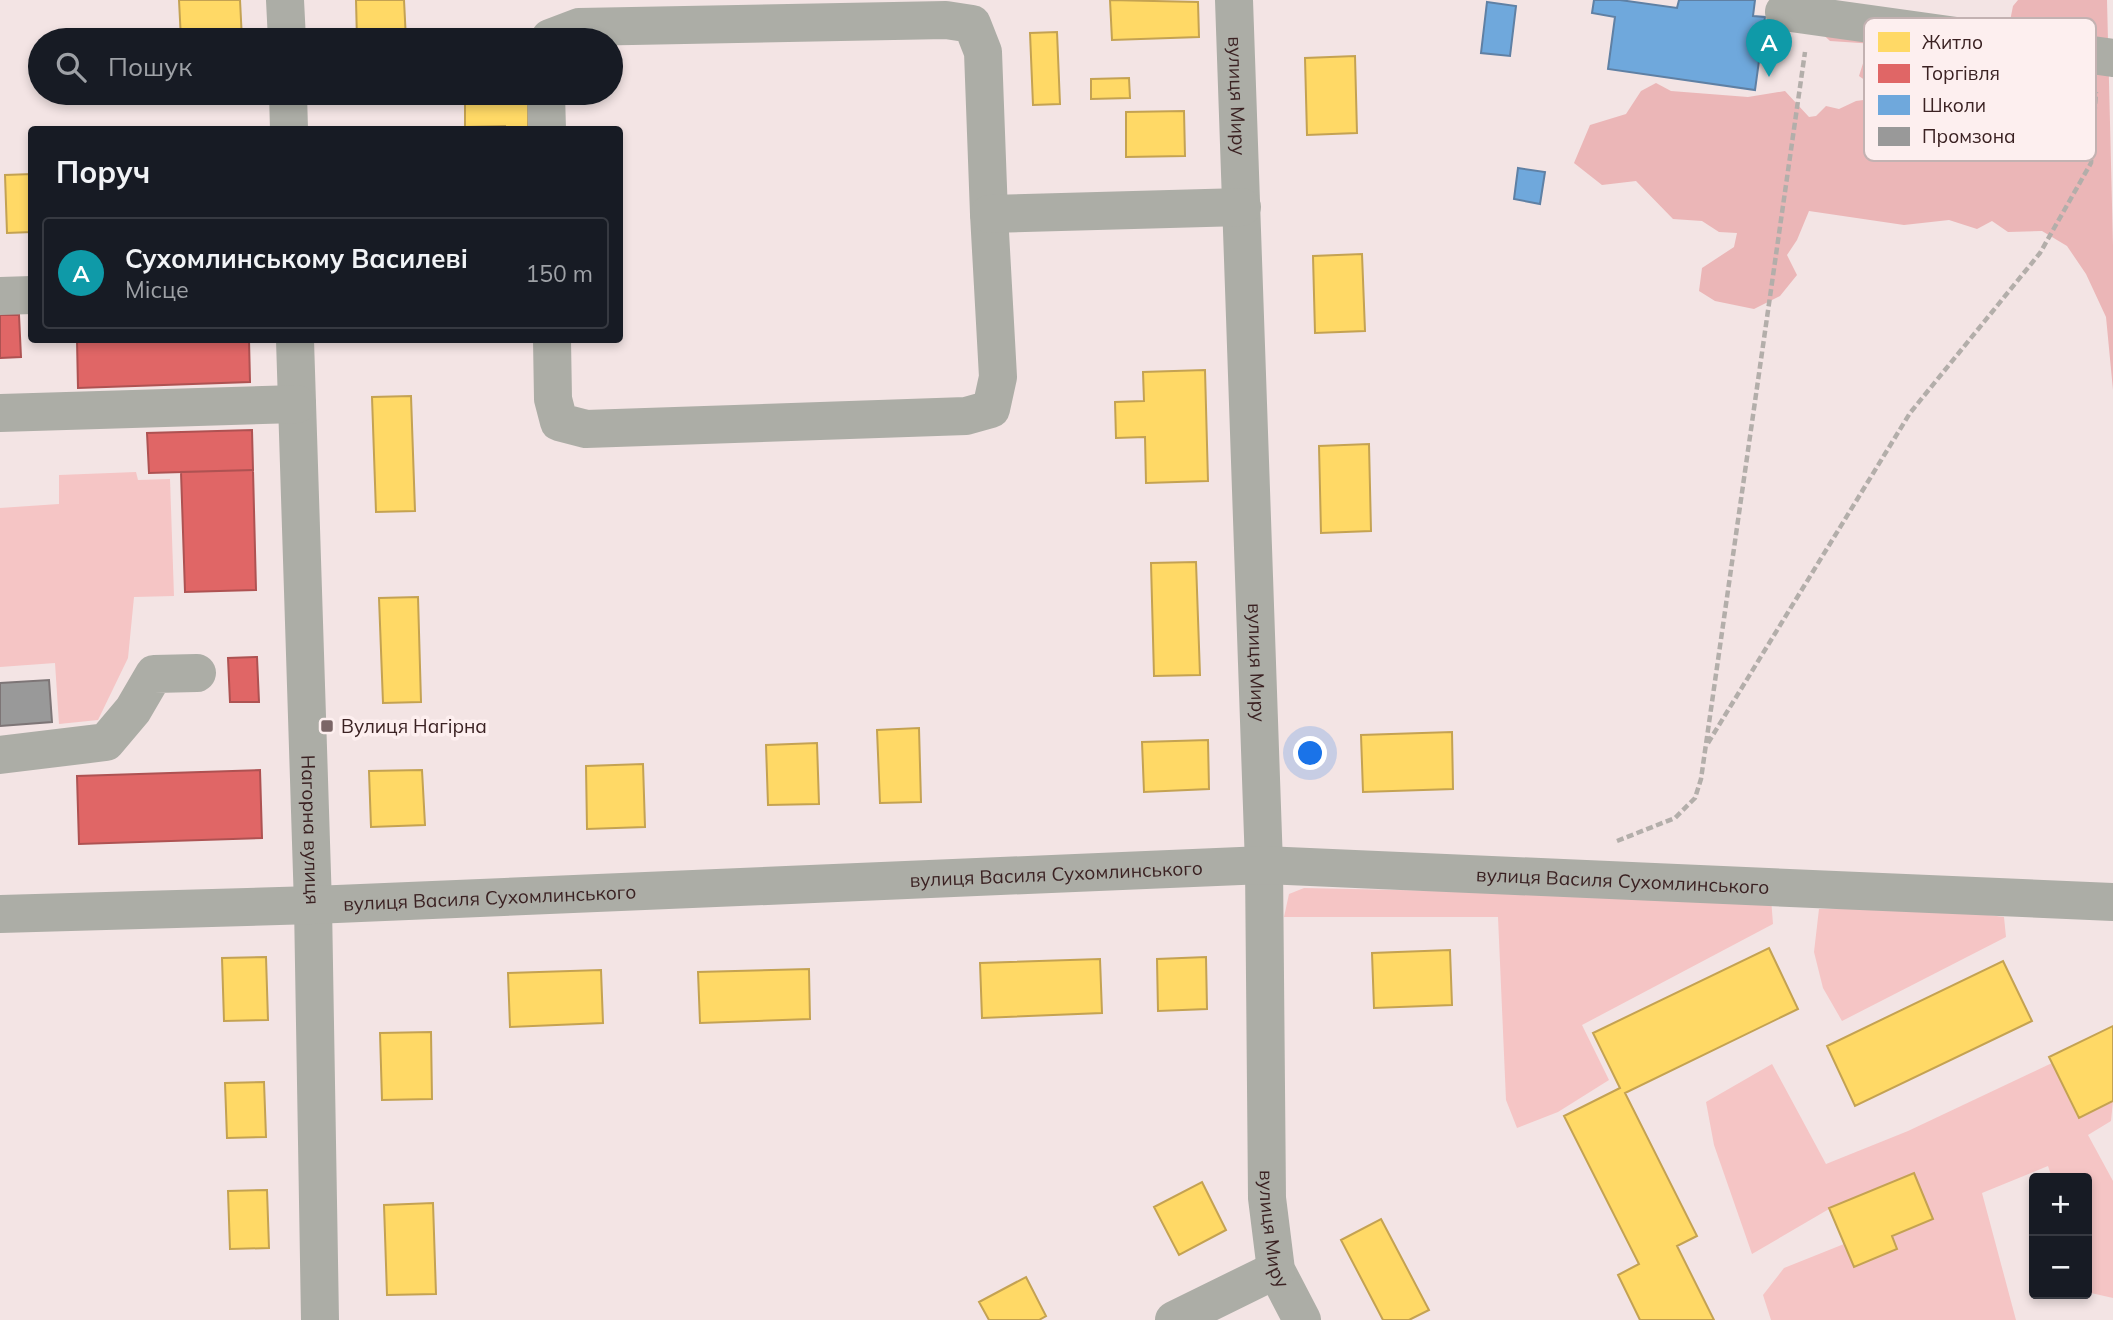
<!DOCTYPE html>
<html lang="uk">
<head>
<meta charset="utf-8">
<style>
	:root { --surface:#171b24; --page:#242831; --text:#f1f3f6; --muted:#9ea1a6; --line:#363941; --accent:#7b6667 }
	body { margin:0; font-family:Mulish,sans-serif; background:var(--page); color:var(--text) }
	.controls { position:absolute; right:21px; bottom:21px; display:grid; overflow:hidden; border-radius:7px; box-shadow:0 4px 10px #0003 }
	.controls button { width:63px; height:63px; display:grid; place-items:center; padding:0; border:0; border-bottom:2px solid var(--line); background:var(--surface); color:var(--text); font:35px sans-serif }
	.you { position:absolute; left:1311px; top:754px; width:24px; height:24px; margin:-18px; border:5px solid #fff; border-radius:50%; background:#1a73e8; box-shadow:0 0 0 10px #1a73e833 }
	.badge { display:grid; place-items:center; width:46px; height:46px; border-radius:50%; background:var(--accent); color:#fff; font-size:23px; font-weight:700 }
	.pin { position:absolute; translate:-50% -58px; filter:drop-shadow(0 2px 4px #0008) }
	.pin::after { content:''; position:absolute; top:37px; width:24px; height:21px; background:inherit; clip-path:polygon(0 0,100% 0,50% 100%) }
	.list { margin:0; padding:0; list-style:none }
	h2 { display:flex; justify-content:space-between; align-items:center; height:91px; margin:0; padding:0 28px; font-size:30px }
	h2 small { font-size:23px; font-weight:400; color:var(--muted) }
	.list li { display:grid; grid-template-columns:46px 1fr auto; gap:21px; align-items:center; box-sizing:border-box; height:112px; margin:0 14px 14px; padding:0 14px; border:2px solid var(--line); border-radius:7px }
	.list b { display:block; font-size:26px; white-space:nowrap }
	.list p { margin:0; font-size:23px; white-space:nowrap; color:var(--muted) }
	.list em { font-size:23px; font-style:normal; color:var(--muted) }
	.icon { flex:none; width:38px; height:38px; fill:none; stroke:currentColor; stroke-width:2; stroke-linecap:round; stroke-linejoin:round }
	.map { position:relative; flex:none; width:2113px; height:1320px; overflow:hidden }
	.search { position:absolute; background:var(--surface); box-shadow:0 4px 10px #0003; left:28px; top:28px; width:595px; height:77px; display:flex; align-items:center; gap:18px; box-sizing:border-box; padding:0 24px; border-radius:38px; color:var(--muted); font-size:26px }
	.panel { position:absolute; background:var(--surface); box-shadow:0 4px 10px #0003; left:28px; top:126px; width:595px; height:217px; border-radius:7px }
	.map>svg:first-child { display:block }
	.green { fill:#f5c5c5 }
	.forest { fill:#ebb6b7 }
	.homes { fill:#ffd966; stroke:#c4a252; stroke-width:2 }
	.shops { fill:#e06666; stroke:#ae5252; stroke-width:2 }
	.schools { fill:#6fa8dc; stroke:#5f80a4; stroke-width:2 }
	.industry { fill:#999; stroke:#7d7576; stroke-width:2 }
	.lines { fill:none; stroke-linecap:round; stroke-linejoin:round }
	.path { stroke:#b3aeaa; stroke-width:4.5; stroke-dasharray:7 3.5; stroke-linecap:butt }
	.minor { stroke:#acada6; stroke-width:38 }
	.poi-dot { fill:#7b6667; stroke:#fdefef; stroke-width:2.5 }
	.labels { text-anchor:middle; stroke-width:7; stroke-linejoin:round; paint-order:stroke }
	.street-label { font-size:19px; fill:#3b2223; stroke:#fdefef }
	.poi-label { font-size:19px; fill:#3b2223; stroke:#fdefef; text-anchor:start }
	.key { fill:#fdefef; stroke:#c3b2b2; stroke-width:2 }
	.key-label { font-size:19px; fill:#3b2223 }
</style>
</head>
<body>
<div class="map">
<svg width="2113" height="1320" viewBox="0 0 2113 1320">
	<rect width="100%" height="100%" fill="#f3e4e4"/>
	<path class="green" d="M136 472 138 480 170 479 174 596 134 597 128 658 98 720 59 724 55 663 0 667V508L59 504V475Z
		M1304 888 1771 898 1773 924 1582 1025 1609 1080 1558 1112 1517 1128 1506 1100 1498 917H1284L1289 894Z
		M1934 908 2004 917 2006 937 1842 1021 1823 988 1814 952 1819 909Z
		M2052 1063 2078 1118 2113 1101 2111 1121 2088 1135 2113 1181V1298L2091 1293 2087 1281V1178H2052L2048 1166 1982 1193 2016 1320H1771L1763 1295 1784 1268 1844 1244 1829 1209 1752 1254 1714 1145 1706 1102 1772 1064 1826 1164 1908 1131Z"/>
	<path class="forest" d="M2018 0H2107L2113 246V390L2106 317 2086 274 2067 246 2042 231 2008 232 1992 221 1977 229 1949 220 1904 225 1809 211 1797 240 1787 255 1797 275 1780 296 1754 309 1715 301 1699 291 1702 268 1734 247 1737 233 1719 232 1702 221 1673 219 1636 181 1602 185 1574 163 1590 125 1626 114 1641 91 1656 83 1671 91 1748 97 1785 91 1809 117 1816 116 1826 106 1839 109 1856 101 1871 99 1880 91 1859 76 1866 54 1875 44 1830 41 1813 25 2024 35 2010 21 2013 6Z"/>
	<path class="homes" d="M179 0H240L242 40H181Z
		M356 0H404L406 40H357Z
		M1110 0 1198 2 1199 37 1112 40Z
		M1057 32 1060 104 1033 105 1030 33Z
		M1355 56 1357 133 1307 135 1305 58Z
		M1129 78 1130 98 1091 99V79Z
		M465 93H528V130H505V126L465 127Z
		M1184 111 1185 156 1126 157V112Z
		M32 174V232L7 233 5 175Z
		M1362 254 1365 331 1315 333 1313 256Z
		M1205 370 1208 481 1146 483 1145 437 1116 438 1115 402 1144 401 1143 372Z
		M411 396 415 511 376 512 372 397Z
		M1369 444 1371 531 1321 533 1319 446Z
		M1196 562 1200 675 1154 676 1151 563Z
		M418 597 421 702 383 703 379 598Z
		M919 728 921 802 880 803 877 730Z
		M1452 732 1453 789 1363 792 1361 735Z
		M1208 740 1209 789 1144 792 1142 742Z
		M817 743 819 804 768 805 766 745Z
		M643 764 645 827 587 829 586 766Z
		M422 770 425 825 371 827 369 771Z
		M1769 948 1798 1009 1625 1093 1697 1236 1677 1246 1714 1320H1640L1618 1275 1639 1264 1564 1116 1620 1088 1593 1033Z
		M1450 950 1452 1005 1374 1008 1372 953Z
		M266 957 268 1020 224 1021 222 958Z
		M1206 957 1207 1009 1158 1011 1157 959Z
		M1100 959 1102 1013 982 1018 980 963Z
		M2003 961 2032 1021 1855 1106 1827 1046Z
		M809 969 810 1019 700 1023 698 972Z
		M601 970 603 1023 510 1027 508 973Z
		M2113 1026V1101L2079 1118 2049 1057Z
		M431 1032 432 1099 382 1100 380 1033Z
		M264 1082 266 1137 227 1138 225 1083Z
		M1914 1173 1933 1219 1892 1236 1897 1249 1854 1267 1829 1208Z
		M1202 1182 1226 1230 1179 1255 1154 1207Z
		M267 1190 269 1248 230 1249 228 1191Z
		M433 1203 436 1294 387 1295 384 1205Z
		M1381 1219 1429 1310 1409 1320H1383L1341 1240Z
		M1026 1277 1046 1316 1039 1320H989L979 1302Z"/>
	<path class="shops" d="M0 315H19L21 357 0 358Z
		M77 340H249L250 382 78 388Z
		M252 430 253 470 149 473 147 433Z
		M253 470 256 590 185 592 181 472Z
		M257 657 259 702H230L228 658Z
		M260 770 262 838 79 844 77 776Z"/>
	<path class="schools" d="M1594 0H1620L1677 8 1679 0H1755L1753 16 1765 17 1755 90 1608 69 1615 17 1592 13Z
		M1487 2 1516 6 1510 56 1481 53Z
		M1518 168 1545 172 1540 204 1514 199Z"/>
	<path class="industry" d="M49 680 52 722 0 726V683Z"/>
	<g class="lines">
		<path class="path" d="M1708 743 1910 413 2040 253 2091 163 2096 92
			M1617 841 1675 818 1695 798 1701 779 1805 52"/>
		<g class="minor">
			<path d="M285 0 287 40"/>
			<path id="s1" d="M1234 0 1264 865 1267 1198 1276 1270 1302 1320"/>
			<path d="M1784 12 2113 58"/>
			<path d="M550 40V38L579 27 946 20 972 24 983 52 989 214 998 377 991 409 966 416 586 429 559 422 553 399 552 340"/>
			<path d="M288 93 289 130"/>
			<path d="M546 93 547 130"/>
			<path d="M989 214 1242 207"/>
			<path d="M0 296 32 295"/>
			<path id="s2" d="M295 340 313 905 320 1320"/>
			<path d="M0 413 297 404"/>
			<path d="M0 755 106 742 133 710 154 674 197 673"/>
			<path id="s3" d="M0 914 313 905 1264 865 2113 902"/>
			<path d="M1174 1320 1276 1270"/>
		</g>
	</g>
	<rect class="poi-dot" x="320" y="719" width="14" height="14" rx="3.5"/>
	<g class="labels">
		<g class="street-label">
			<text dy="7" stroke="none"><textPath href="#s1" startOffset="96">вулиця Миру</textPath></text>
			<text dy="7" stroke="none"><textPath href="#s1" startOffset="663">вулиця Миру</textPath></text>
			<text dy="7" stroke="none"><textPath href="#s2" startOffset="490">Нагорна вулиця</textPath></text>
			<text dy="7" stroke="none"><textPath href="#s3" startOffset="1057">вулиця Василя Сухомлинського</textPath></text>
			<text dy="7" stroke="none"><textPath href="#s3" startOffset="1624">вулиця Василя Сухомлинського</textPath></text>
			<text dy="7" stroke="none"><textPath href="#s3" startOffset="490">вулиця Василя Сухомлинського</textPath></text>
			<text dy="7" stroke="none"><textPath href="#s1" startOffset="1230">вулиця Миру</textPath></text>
		</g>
		<g class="poi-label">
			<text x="341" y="733">Вулиця Нагірна</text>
		</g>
	</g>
	<rect x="1864" y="18" width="232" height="143" rx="10" class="key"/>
	<rect x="1878" y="32" width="32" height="20" fill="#ffd966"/>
	<rect x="1878" y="64" width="32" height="19" fill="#e06666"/>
	<rect x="1878" y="95" width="32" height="20" fill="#6fa8dc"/>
	<rect x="1878" y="127" width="32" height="19" fill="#999"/>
	<g class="key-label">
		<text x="1922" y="49">Житло</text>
		<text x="1922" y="80">Торгівля</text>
		<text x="1922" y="112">Школи</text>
		<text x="1922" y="143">Промзона</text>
	</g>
</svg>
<div class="controls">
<button>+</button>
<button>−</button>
</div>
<div class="you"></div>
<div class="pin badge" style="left:1769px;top:77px;background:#0f9aa8">A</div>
<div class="search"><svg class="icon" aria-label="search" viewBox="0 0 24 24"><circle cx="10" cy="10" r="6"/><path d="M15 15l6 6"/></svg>Пошук</div>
<section class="panel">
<h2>Поруч<small></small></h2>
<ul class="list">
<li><span class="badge" style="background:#0f9aa8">A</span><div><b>Сухомлинському Василеві</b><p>Місце</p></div><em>150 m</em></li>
</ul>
</section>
</div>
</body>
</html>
